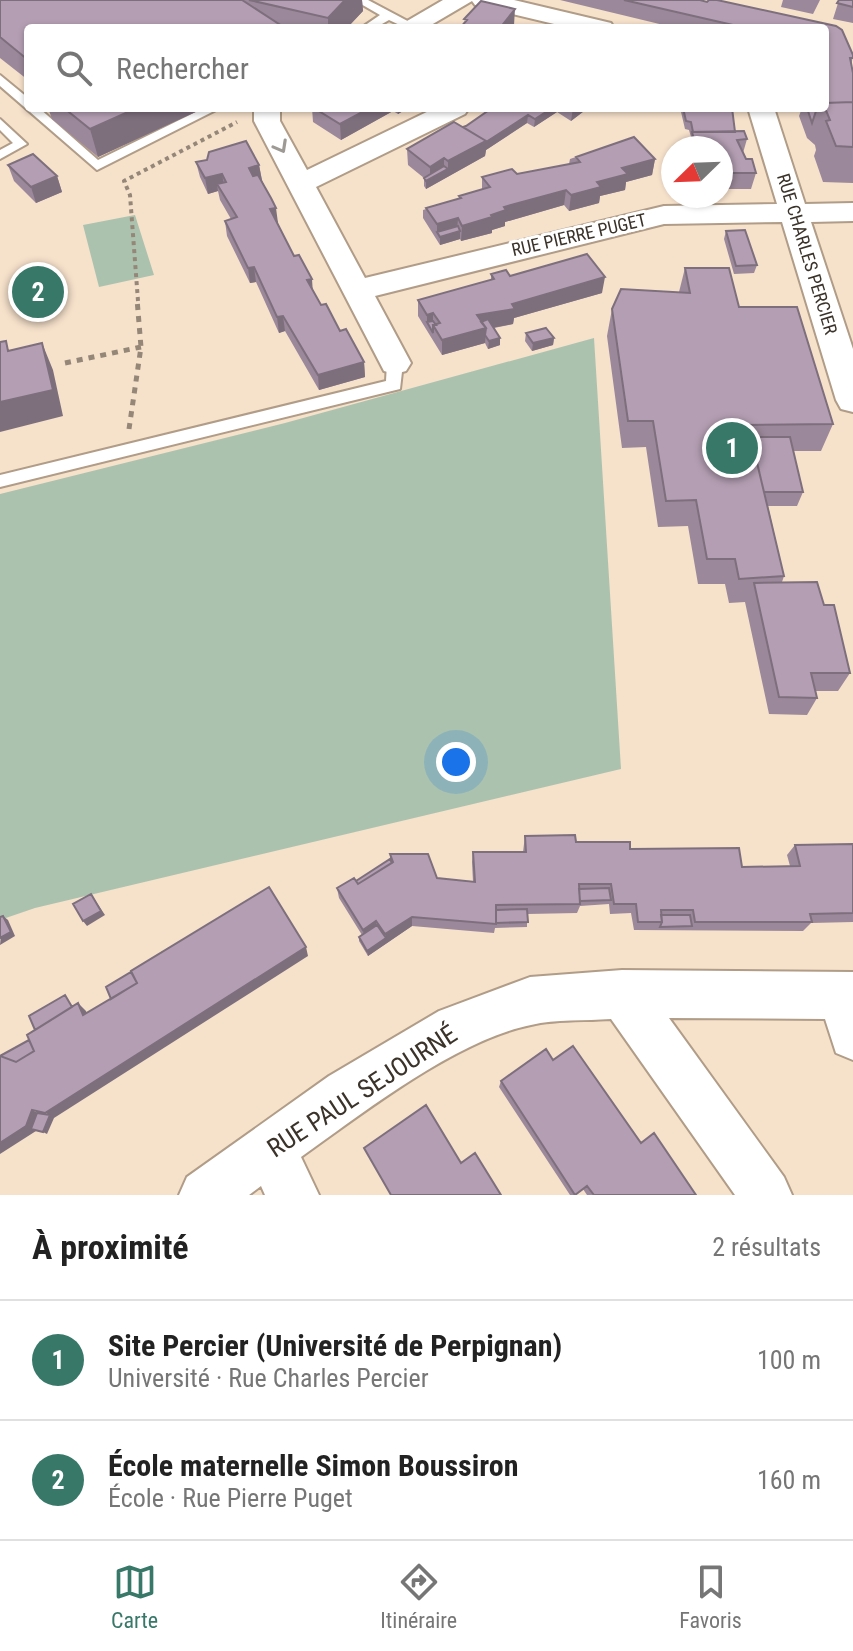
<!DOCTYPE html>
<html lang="fr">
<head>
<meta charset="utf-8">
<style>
	:root { --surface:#fff; --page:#f2f2f2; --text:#222; --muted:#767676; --line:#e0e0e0; --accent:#387868 }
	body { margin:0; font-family:"Roboto Condensed",sans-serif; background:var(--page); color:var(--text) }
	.compass { position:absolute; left:661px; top:136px; width:72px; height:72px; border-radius:50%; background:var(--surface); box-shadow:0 2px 6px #0004; rotate:247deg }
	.you { position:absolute; left:456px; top:762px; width:28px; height:28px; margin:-20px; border:6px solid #fff; border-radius:50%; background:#1a73e8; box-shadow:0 0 0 12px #1a73e833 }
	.badge { display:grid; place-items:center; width:52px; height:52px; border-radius:50%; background:var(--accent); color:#fff; font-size:26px; font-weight:700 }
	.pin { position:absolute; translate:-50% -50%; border:4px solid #fff; box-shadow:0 2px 8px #0006 }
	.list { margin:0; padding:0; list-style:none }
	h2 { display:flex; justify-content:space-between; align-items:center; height:104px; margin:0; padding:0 32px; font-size:34px }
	h2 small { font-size:26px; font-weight:400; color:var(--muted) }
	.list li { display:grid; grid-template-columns:52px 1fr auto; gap:24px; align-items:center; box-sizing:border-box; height:120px; padding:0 32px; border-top:2px solid var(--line) }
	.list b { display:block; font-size:30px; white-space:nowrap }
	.list p { margin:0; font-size:26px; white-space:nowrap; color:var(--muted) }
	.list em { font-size:26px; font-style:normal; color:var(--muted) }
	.icon { flex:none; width:44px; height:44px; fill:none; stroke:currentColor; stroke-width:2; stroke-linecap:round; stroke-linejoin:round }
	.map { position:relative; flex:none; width:853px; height:1195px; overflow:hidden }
	.search { position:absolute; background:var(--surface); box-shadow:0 2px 6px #0004; left:24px; right:24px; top:24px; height:88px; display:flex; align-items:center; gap:20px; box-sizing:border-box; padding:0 28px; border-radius:8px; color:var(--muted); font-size:30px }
	.sheet { height:344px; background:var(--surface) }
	nav { display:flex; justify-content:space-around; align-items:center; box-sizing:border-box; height:112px; border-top:2px solid var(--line); background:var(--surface); font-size:22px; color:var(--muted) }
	nav a { display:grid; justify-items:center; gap:4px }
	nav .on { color:var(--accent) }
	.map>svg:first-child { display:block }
	.green { fill:#abc3ae }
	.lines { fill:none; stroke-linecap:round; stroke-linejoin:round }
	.lane-casing { stroke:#b09c87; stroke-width:4 }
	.street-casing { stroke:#b09c87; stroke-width:4 }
	.path-far1 { stroke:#958778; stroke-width:4; stroke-dasharray:4 4; stroke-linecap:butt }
	.path { stroke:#958778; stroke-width:5; stroke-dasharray:6 6; stroke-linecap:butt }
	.lane { fill:#fff; fill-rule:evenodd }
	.street { fill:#fff; fill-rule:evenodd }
	.wall { fill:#9b889a }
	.shaded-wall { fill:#7e6f7d }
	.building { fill:#b49eb3; stroke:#7e6f7d; stroke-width:2 }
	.oneway { stroke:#9d9994 }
	.labels { text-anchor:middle; stroke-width:6; stroke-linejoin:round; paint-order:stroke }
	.far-street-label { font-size:18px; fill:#3b332a; stroke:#fff }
	.near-street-label { font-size:26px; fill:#3b332a; stroke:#fff }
</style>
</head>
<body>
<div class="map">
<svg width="853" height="1195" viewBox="0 0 853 1195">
	<rect width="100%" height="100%" fill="#f6e1cb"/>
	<path class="green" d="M135 215 154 275 99 287 83 225Z
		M594 338 621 769 35 908 0 920V494L285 423Z"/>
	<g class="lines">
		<defs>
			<path id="lane" d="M354 0H368L417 26 406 28 389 20 375 28H361L380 15Z
				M0 75 28 98V108H39L98 160 204 108H220L97 170 0 86Z
				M0 119 27 144 0 159V150L13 143 0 130Z
				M395 358 403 363 400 389 0 487V475L386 381 387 363Z"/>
			<path id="street" d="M443 0H514L611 23 614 28H571L475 5 472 1 426 28H395Z
				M254 108H280V121L307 170 435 108H469L465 114 316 187 365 278 664 206 777 204 748 108H774L805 204 853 203V221L811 222 853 349V412L841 409 836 400 782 222 664 224 375 296 411 363 406 371 395 374 384 371 254 121Z
				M622 970 853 972V1060L836 1053 825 1019 669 1018 784 1177 792 1195H735L611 1019C585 1021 556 1019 531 1025 456 1040 363 1113 301 1157L319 1195H265L261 1186 249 1195H179L187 1177 329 1076 439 1011 530 977Z"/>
		</defs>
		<use href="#lane" class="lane-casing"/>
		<use href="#street" class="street-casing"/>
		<path class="path-far1" d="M138 301 130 195 124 181 237 122"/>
		<path class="path" d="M65 363 141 347
			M129 429 141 347 137 299"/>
		<use href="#lane" class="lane"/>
		<use href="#street" class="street"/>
	</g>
	<path class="wall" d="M0 0H362L363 11 347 28H28V80L0 58Z
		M560 0H700L707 2 709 0H717L836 26 842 30 853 55 851 67 853 73V183L823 182 814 156 816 150 815 145 807 138 799 116 802 108H825V28H676Z
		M783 0H820L813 14 781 7Z
		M839 0H853V23L833 19Z
		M48 108H204L98 157 52 119Z
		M312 108H408L398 114 393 111 341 140 313 122Z
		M492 108H588L571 121 557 112 534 127 527 123 486 150 485 156 426 189 424 186V178L408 165 407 149 466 126Z
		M682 108 735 132 747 139 743 153 756 173 751 189H721V148H688L691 137 689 130 685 129 681 112Z
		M634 137 655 159 652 175 626 182 625 190 600 196 599 203 569 211 564 205 505 222V226L492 230V233L461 241 460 239 440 245 423 218V210L459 199V196L482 189V177L517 174 569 164 570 159Z
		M196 162 259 165 262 180 278 223 277 224 321 305 364 362 365 377 319 390 285 331 279 333 256 282 250 283 227 236 225 221 231 219 220 200 218 191 208 194 200 177Z
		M8 165 57 176 62 192 36 203 14 181Z
		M726 231 757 265 754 273 734 274 724 239Z
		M685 268 739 307 833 424 821 451H793L803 492 797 506H768L784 576 782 582 824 605 850 673 838 691H816L817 698 807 715 769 714 745 602 729 603 725 584H698L688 526 658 527 646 447 622 448 607 336 612 309 679 292Z
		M491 274 510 276 602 293 514 318 513 324 494 328 500 338V345L488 349 485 343 442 355 418 316V300L491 280Z
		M526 333 554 338 553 345 532 351 525 341Z
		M525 836 630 849 742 867 790 866 787 855 795 845 853 844V922L811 923 803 931 634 930 631 913 610 914 609 904 580 906 577 913 527 914V927L495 928 494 933 412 926 368 956 359 941V937L362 935 339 898 337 888 356 881 390 859V854L437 878 473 882 472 862 473 852H523Z
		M553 1060 641 1143 696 1195H587L583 1189 575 1195H570L499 1087 501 1081Z"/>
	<path class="shaded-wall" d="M345 0H362L363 11 347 28H328V18Z
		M515 9 514 25 511 28H500Z
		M137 108H204L98 157 90 129Z
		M370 108H393V111L341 140 340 124Z
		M397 108H408L398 114Z
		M552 108H557V112L534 127 535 119Z
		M573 108H588L571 121Z
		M528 115 527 123 486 150 485 156 426 189V181L430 179V167L444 158V171L448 169V161Z
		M655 159 652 175 626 182 625 190 600 196 599 203 569 211 571 195 622 168Z
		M259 165 262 181 251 183 249 168Z
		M222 174 225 190 217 184 218 191 208 194 205 178Z
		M57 176 62 192 36 203 31 187Z
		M566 190 564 205 505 222V226L492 230V233L461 241 462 226 491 215 504 207Z
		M276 208 278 223 272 225 270 209Z
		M458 218 457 232 460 231V239L440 245V237L437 232V224Z
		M254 267 256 282 250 283 248 268Z
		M605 277 602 293 514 318 513 324 486 329 485 343 442 355V340L477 315 512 304Z
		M312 279 313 294 307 280Z
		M433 313V329L427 322V315Z
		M283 316 285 331 279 333 277 317Z
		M500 338V345L488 349 489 341Z
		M554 338 553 345 532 351 533 343Z
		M42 343 53 370 63 416 0 432V402Z
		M364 362 365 377 319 390 318 375Z
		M91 894 105 915 87 926 83 921Z
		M3 916 8 920 15 936 0 945Z
		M412 917V926L368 956 367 951 386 938 385 934Z
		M376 921 377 930 364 938 363 930Z
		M306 947 308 956 54 1118 47 1134 43 1132 50 1115 45 1113Z
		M78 1003 86 1011 91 1023 83 1015Z
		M32 1110 42 1115 31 1129 36 1131 0 1154V1143Z"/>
	<path class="building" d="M0 0H242L285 28H28V60L0 37Z
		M249 0H345L328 18Z
		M624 0H700L707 2 709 0H717L836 26 842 30 853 55V58H850L853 73V102L825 103V28H746Z
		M839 0H853V7L837 3Z
		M481 1 515 9 500 28H460L467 20 464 19Z
		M853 102V147L836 146 826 121 830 120 825 108V103Z
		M64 108H137L90 129Z
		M314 108H370L340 124Z
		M492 108H552L535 119 528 115 486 142V141L463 127 466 126Z
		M683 108H732L735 132H693L691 122 686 121Z
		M807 108H817L812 123Z
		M454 122 486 141 448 161 444 158 430 167 407 149Z
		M744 131 747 139 737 140 746 159H752L756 173H721V148H696L692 132Z
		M634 137 655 159 622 168 628 174 597 182 601 187 571 195 566 190 504 207 506 210 491 215 492 217 462 226 458 218 437 224 426 208 461 198 459 196 490 187 482 177 512 169 517 174 580 162 576 157Z
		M246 141 259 165 249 168 253 176 258 175 271 198 276 208 270 209 294 256 299 255 312 279 307 280 321 305 326 304 340 331 346 329 364 362 318 375 283 316 277 317 254 267 248 268 225 221 237 217 217 184 226 182 222 174 205 178 196 162 207 160 209 152Z
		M33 154 57 176 31 187 8 165Z
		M444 166 448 169 426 181 424 178Z
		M458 226 460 231 440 237 437 232Z
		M745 230 757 265 736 266 726 231Z
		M587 254 605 277 512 304 515 309 477 315 486 328 442 340 433 325 440 323 433 313 427 315 418 300 494 279 491 274 506 270 510 276Z
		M685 268H729L739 307H797L833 424 748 425 784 576 739 579 735 559H707L696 500 666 501 653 421H628L612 309 621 289 690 293Z
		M488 319 500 338 489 341 485 335 486 328 481 322Z
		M433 321 436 325H433V333L427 322Z
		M546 328 554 338 533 343 526 333Z
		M6 341 8 351 42 343 53 390 0 402V342Z
		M751 437H790L803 492H764Z
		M817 582 824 605H834L850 673H811L817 698 779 697 754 583Z
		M575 835 576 842H630V849L739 848 742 867 800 866 795 845 853 844V913L810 914 812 922H695L693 910H661L662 922H638L636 904H614L611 884H579L580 904 496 905V924L412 917 385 934 376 921 363 930 337 888 354 878 358 884 393 862 390 854H428L437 878 475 882 473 852H526L525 836Z
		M390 859 392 863 358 884 356 881Z
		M269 887 306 947 45 1113 32 1110 26 1126 0 1143V1056L16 1062 34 1051 27 1035 78 1003 83 1015 137 983 131 971Z
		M609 888 611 900 580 901 579 889Z
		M91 894 101 911 83 921 73 904Z
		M527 909 528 922 496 923V910Z
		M661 915H690L692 926 660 927 662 922Z
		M3 916 11 932 0 938V917Z
		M377 925 386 938 367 951 359 937Z
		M131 972 137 983 111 999 106 987Z
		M65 995 72 1007 35 1030 29 1016Z
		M29 1040 34 1051 16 1062 0 1056Z
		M573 1046 641 1143 654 1133 696 1195H594L587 1186 575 1195 501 1081 546 1049 553 1060Z
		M426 1105 461 1163 475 1153 501 1195H391L364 1148Z
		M37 1113 50 1115 43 1132 31 1129Z"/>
	<defs><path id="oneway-chevron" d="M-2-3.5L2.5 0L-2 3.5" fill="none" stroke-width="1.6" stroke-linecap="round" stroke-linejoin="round" transform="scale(2)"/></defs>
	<use class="oneway" href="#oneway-chevron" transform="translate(281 147) rotate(61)"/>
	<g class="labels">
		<g class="far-street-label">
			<text transform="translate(579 235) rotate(-13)" y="6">RUE PIERRE PUGET</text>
			<text transform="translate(807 254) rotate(73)" y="6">RUE CHARLES PERCIER</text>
		</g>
		<g class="near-street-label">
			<text transform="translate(362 1091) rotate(-33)" y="9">RUE PAUL SEJOURNÉ</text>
		</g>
	</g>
</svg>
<svg class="compass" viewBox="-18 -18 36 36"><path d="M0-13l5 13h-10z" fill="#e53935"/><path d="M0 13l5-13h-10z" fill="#767676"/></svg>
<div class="you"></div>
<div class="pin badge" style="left:732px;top:448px">1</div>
<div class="pin badge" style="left:38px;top:292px">2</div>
<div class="search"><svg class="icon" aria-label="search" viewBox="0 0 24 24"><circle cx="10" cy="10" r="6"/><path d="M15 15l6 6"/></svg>Rechercher</div>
</div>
<section class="sheet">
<h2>À proximité<small>2 résultats</small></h2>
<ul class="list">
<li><span class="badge">1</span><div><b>Site Percier (Université de Perpignan)</b><p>Université · Rue Charles Percier</p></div><em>100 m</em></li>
<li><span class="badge">2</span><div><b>École maternelle Simon Boussiron</b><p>École · Rue Pierre Puget</p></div><em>160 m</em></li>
</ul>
</section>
<nav>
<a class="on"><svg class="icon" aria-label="map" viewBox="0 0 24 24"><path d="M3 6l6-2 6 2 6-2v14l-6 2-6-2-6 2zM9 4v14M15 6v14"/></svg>Carte</a>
<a><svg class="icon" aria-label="directions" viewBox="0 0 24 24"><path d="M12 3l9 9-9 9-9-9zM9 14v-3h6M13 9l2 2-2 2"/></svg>Itinéraire</a>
<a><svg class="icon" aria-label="saved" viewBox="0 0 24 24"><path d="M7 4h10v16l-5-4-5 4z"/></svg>Favoris</a>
</nav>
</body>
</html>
